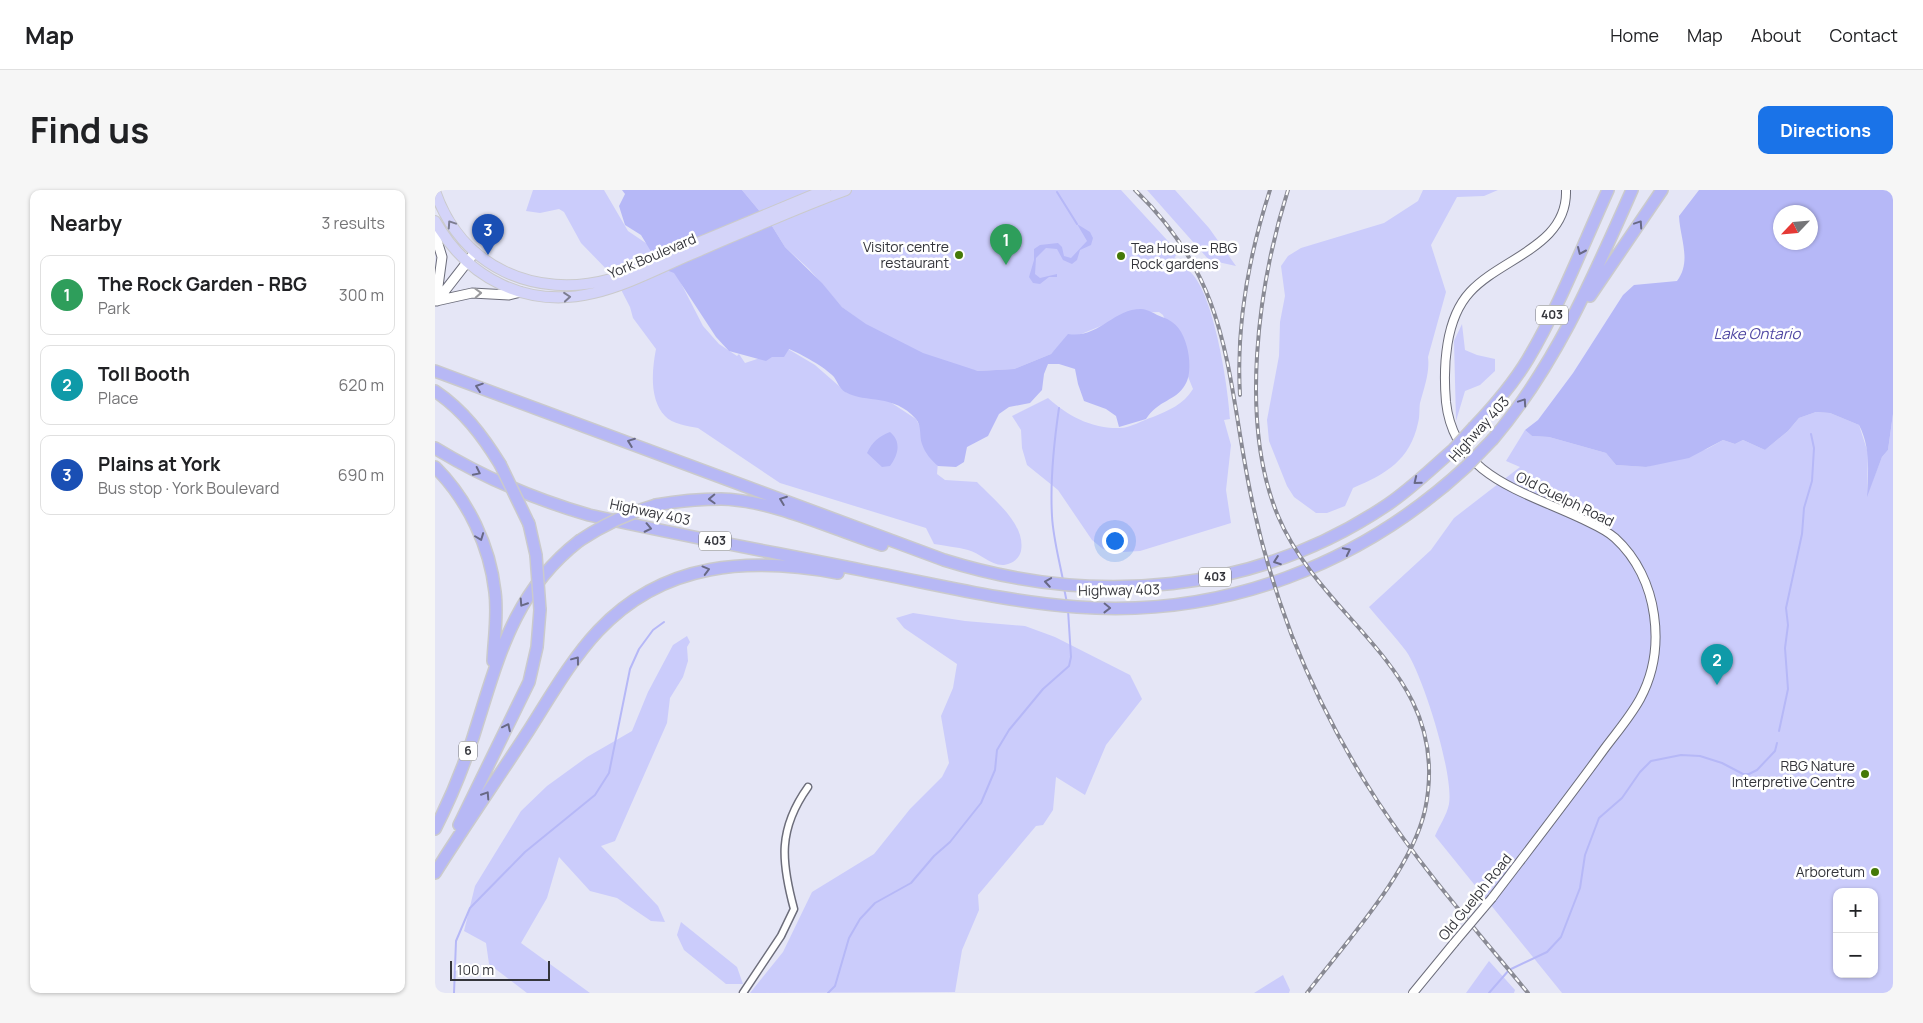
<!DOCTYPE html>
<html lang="en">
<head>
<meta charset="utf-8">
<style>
	:root { --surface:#fff; --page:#f6f6f6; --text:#202124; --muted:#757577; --line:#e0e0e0; --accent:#1a73e8 }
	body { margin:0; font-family:Manrope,sans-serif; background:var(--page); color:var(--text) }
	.controls { position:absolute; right:15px; bottom:15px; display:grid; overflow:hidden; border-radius:10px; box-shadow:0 1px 4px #0004 }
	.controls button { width:45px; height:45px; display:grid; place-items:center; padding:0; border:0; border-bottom:1px solid var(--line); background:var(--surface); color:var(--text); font:25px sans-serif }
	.compass { position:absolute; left:1338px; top:15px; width:45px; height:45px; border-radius:50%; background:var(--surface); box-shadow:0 1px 4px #0004; rotate:244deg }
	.scale { position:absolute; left:15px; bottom:12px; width:100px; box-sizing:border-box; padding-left:5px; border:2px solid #34353b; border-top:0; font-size:14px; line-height:18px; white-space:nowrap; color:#34353b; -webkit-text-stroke:4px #fff; paint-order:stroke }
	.you { position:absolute; left:679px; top:350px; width:18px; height:18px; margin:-12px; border:4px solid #fff; border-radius:50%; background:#1a73e8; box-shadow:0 0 0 8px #1a73e833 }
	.badge { display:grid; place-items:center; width:32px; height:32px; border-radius:50%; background:var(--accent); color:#fff; font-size:16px; font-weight:700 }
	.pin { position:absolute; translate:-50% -41px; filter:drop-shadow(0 1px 2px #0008) }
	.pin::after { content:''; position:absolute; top:26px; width:18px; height:15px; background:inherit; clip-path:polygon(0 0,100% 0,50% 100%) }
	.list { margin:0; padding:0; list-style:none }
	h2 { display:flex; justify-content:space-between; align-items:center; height:65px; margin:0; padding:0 20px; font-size:21px }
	h2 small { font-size:16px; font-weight:400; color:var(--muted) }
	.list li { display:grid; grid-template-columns:32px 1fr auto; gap:15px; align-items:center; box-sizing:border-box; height:80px; margin:0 10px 10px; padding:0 10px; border:1px solid var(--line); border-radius:10px }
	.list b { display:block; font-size:19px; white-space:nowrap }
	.list p { margin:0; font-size:16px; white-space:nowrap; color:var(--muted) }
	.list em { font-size:16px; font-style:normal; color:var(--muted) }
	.map { position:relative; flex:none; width:1458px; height:803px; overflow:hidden; border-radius:10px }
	header { display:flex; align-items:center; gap:30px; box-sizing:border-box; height:70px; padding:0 25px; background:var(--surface); border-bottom:1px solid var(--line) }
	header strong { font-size:24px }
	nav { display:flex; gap:28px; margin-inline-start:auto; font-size:18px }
	.intro { display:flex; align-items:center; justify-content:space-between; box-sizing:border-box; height:120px; padding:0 30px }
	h1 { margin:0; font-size:35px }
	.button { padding:12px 22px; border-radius:10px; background:var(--accent); color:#fff; font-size:18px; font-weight:700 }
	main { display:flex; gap:30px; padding:0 30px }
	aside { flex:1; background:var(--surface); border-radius:10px; box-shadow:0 1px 4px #0004 }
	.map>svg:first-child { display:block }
	.green { fill:#cbccfb; fill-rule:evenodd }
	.water { fill:#b6b8f7; fill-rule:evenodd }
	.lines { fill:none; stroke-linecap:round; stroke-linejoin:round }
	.stream { stroke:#b6b8f7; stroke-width:2 }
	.minor-casing { stroke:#6c6d7a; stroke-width:9 }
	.tertiary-casing { stroke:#6c6d7a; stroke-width:10 }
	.secondary-casing { stroke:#6c6d7a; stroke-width:11 }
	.primary-casing { stroke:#cacacc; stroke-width:12 }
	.motorway-casing { stroke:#cacacc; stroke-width:14 }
	.minor { stroke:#fff; stroke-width:6 }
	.tertiary { stroke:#fff; stroke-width:8 }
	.secondary { stroke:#fff; stroke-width:9 }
	.primary { stroke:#d4d4f9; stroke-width:10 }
	.motorway { stroke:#b7b8f5; stroke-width:11 }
	.rail-casing { stroke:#898a94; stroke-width:4 }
	.rail { stroke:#fff; stroke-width:2; stroke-dasharray:5.5; stroke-linecap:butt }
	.tertiary-bridge-casing { stroke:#6c6d7a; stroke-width:10; stroke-linecap:butt }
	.motorway-bridge-casing { stroke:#cacacc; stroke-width:14; stroke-linecap:butt }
	.tertiary-bridge { stroke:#fff; stroke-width:8 }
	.motorway-bridge { stroke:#b7b8f5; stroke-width:11 }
	.oneway { stroke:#7c7d90 }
	.oneway2 { stroke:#686985 }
	.oneway3 { stroke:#9a9a9d }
	.poi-dot { fill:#457908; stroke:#fff; stroke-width:2 }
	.labels { text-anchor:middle; stroke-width:5; stroke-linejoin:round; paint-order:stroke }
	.shield { fill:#fff; stroke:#717276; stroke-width:1 }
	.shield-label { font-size:12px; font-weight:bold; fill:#34353b }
	.poi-label { font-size:14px; fill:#34353b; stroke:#fff; text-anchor:end }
	.street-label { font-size:14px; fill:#34353b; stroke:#fff }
	.water-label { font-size:15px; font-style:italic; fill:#4f47a2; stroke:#fff }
</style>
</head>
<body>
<header>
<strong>Map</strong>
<nav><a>Home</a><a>Map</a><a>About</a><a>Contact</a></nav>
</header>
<div class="intro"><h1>Find us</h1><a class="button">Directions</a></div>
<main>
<aside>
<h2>Nearby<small>3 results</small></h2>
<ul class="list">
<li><span class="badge" style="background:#2e9e5b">1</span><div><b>The Rock Garden - RBG</b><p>Park</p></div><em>300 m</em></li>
<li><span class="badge" style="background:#0f9aa8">2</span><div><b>Toll Booth</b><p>Place</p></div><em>620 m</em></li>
<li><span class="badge" style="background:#1a4fb4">3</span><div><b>Plains at York</b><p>Bus stop · York Boulevard</p></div><em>690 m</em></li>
</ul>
</aside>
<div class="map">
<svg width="1458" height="803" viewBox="0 0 1458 803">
	<rect width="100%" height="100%" fill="#e5e6f6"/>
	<path class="green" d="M98 0H169L193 41 233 68 268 136 284 154 302 166 304 164 310 173 353 159 380 175 412 203 452 210 481 229 503 271 502 284 510 290 542 292C559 310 591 334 586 361 584 369 577 374 569 375 556 376 545 363 533 360 522 357 510 356 499 354L491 338 345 293 263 238C253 236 237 234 230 226 214 209 217 180 221 159L198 128 195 117 180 88 146 53 129 22 124 19 105 23 91 21Z
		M307 0H686L743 62 737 72C745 74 753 78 759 86 780 113 793 195 795 229L789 230 796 255 791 300 796 333 705 361 688 362 668 359 657 350 623 300 592 275 587 258 586 240 577 226 613 208C633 226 657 239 685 238 695 238 708 230 718 227 734 220 748 215 758 199L728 125 724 122 697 123 627 152 616 164 579 179 543 181 524 177 464 159 407 117 374 79 350 57 337 36Z
		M712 0H740L774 38 801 76 774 70Z
		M988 0H1063L1049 6 1022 7 996 55 1011 102 993 167C995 182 989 198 985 213 984 220 985 226 983 233 975 270 951 284 918 298L910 316 892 323H881L859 307 852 296 834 251 832 230 844 166 845 132 850 106 846 76 853 66 866 58 949 33 983 11Z
		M1027 134 1030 160 1042 165 1060 169V181L1045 195 1030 201 1021 231 1019 151Z
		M1381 222 1395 223 1424 235 1433 263 1432 305 1447 267 1453 260 1458 224V803H1127L1000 646C1004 636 1012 625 1014 614 1019 585 988 485 971 461 960 446 946 432 934 417L996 360 1019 328 1085 277 1071 271 1090 240 1097 246 1114 247 1171 263 1181 275 1211 277 1272 259 1288 250 1300 254 1308 250 1330 260 1353 241 1364 228ZM1402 702H1439V784H1402Z
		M478 423 530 431 590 436 620 447 695 485 707 509 671 555 650 605 621 587 618 620 608 635 601 636 543 705 544 720 527 760 520 802 315 803 348 762 377 702 439 664 475 619 507 587 514 573 506 526 518 498 522 474 469 438 461 428Z
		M252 446 255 452 252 457 253 471 248 487 235 508 232 533 180 651 166 656 223 716 230 732 216 731 182 708 155 701 124 667 112 708 86 753 155 803H92L54 774 51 753 29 741 40 696 86 621 112 596 152 567 197 541 213 502 238 455Z
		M246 732 302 777 308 794H291L249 760 242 745Z
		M1054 771 1080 800 1079 803H1031Z
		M848 785 855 800 854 803H819Z"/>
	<path class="water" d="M187 0H307L337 36 350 57 387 93 407 117 431 134 488 163 543 181 579 179 616 164 633 144C663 149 678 119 706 119 713 119 721 125 727 127 742 132 748 142 752 157 755 168 756 186 750 195 741 211 723 210 711 229L684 237 681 226 671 219 649 211 643 194 640 179 624 174H613L609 184 607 200 595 213 574 217 564 224 553 246 532 257 529 272 521 277 503 276C496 270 490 263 487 254 484 246 487 236 481 229 458 203 432 214 410 202 404 198 403 193 399 187 390 177 366 164 354 159L349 167H337L331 171 294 161 281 147 239 83 226 78 206 45 190 35 184 16 190 4Z
		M1264 0H1458V224L1453 260 1447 267 1432 307C1433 282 1436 258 1424 235L1395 223 1381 222 1364 228 1353 241 1330 260 1308 250 1300 254 1288 250 1254 268 1211 277 1181 275 1171 263 1114 247 1097 246 1090 240 1103 230 1138 183 1188 105 1199 95 1242 91C1257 71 1245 49 1244 26ZM1376 22V52H1346V22Z
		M642 34 655 42 658 48 656 55 645 60 642 70 637 74 628 70 622 59 611 58 601 68 600 84 605 88 622 84V87H614L605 94 598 93 594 87 599 70V59L605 55 623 53 627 57 629 66 636 68 652 51Z
		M455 242C467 252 463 265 455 276L447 277 432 263C438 251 443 247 455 242Z"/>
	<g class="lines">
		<path class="stream" d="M622 2 642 34
			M624 218C619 252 615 291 617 326 618 347 624 369 628 390
			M629 398 632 413
			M1344 541 1353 499 1350 458 1353 435 1351 418 1367 344 1369 318 1377 291 1379 258 1376 244
			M19 803 21 751 35 718 90 662 160 605 174 583 195 479 204 459 218 440 229 432
			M393 803 400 796 414 748 425 729 440 713 476 693 499 666 515 652 546 613 560 580 562 560 574 540 608 499 634 476 636 467 633 420
			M1054 803 1074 780 1112 762 1126 747 1145 698 1150 665 1164 628 1187 608 1205 582 1216 571 1246 565 1265 566 1287 573 1308 584H1314L1322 580 1340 561 1342 553"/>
		<defs>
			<path id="minor" d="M308 803 346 746 359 719C346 671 343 639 373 597"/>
			<path id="tertiary" d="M1057 708C1095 658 1133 609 1170 558 1182 542 1195 527 1205 509 1219 483 1223 453 1219 425 1215 396 1202 368 1180 348 1170 339 1157 334 1145 328 1088 301 1019 286 1011 212 1008 177 1010 129 1035 102 1066 68 1133 56 1131 0
				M978 803 1019 753"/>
			<path id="secondary" d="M0 44 7 67 1 111
				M1 111 37 103 74 105 86 102
				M2 111 40 62"/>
			<path id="primary" d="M0 1C26 77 100 110 176 89L390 0
				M0 31C33 89 92 119 159 103 193 95 226 77 257 64 308 42 359 19 411 0"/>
			<path id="motorway" d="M1155 106 1227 0
				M0 181 509 370C659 417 820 404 952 315 976 299 997 278 1019 259
				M0 201C28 220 47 245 65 274
				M1039 237C1059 216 1078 194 1093 169 1125 115 1147 57 1173 0
				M1058 249C1120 176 1158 88 1197 0
				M0 258C49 288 99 309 154 325 248 346 342 363 436 382 504 395 573 412 642 417 788 428 925 375 1032 276
				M0 277C33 310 55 356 60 402 63 425 59 449 58 471
				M221 315C243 311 264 309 286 309 338 310 397 339 447 355
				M94 334 101 365
				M24 635 94 492 102 457 105 420
				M0 639C19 602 34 563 46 522 67 454 85 397 144 351
				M0 683C30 635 63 588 94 540 115 507 136 470 163 441 229 371 315 367 403 383"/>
		</defs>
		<use href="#minor" class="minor-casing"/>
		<use href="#tertiary" class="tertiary-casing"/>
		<use href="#secondary" class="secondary-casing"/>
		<use href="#primary" class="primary-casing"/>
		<use href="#motorway" class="motorway-casing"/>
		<use href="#minor" class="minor"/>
		<use href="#tertiary" class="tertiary"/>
		<use href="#secondary" class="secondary"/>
		<use href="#primary" class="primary"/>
		<use href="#motorway" class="motorway"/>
		<defs>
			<path id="rail" d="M700 0C796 92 791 181 815 301 825 350 839 399 857 446 880 504 909 560 943 612 988 680 1042 741 1093 803
				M853 0C823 95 804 233 843 326 889 435 1019 482 990 620 976 682 911 752 872 803
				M805 205C801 137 814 65 835 0"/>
		</defs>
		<use href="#rail" class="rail-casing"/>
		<use href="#rail" class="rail"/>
		<defs>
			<path id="tertiary-bridge" d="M1019 753 1057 708"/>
			<path id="motorway-bridge" d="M1019 259 1039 237
				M65 274 94 334
				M1032 276 1058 249
				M144 351C168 335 193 323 221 315
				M101 365 105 420"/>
		</defs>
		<use href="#tertiary-bridge" class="tertiary-bridge-casing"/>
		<use href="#motorway-bridge" class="motorway-bridge-casing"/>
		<use href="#tertiary-bridge" class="tertiary-bridge"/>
		<use href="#motorway-bridge" class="motorway-bridge"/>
	</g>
	<defs><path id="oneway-chevron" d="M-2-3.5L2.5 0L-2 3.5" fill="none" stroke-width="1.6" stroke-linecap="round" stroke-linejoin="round" transform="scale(1.25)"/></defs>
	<g class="oneway">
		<use href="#oneway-chevron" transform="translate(16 34) rotate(-124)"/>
		<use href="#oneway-chevron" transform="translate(132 107) rotate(-5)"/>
	</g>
	<g class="oneway2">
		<use href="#oneway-chevron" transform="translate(1204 34) rotate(-56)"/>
		<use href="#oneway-chevron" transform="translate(1146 61) rotate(114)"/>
		<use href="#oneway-chevron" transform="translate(44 197) rotate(-161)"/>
		<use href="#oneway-chevron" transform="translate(1088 212) rotate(-56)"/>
		<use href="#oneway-chevron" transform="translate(196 252) rotate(-159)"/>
		<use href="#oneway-chevron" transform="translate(42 282) rotate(26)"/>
		<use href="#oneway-chevron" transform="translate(982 291) rotate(141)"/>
		<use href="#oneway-chevron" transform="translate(277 309) rotate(178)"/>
		<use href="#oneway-chevron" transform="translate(348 310) rotate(-159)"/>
		<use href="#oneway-chevron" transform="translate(213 338) rotate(12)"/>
		<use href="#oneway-chevron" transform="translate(45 347) rotate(69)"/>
		<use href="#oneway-chevron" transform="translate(912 361) rotate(-27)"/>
		<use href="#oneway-chevron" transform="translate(842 371) rotate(160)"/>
		<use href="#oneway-chevron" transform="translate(271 380) rotate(-15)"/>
		<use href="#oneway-chevron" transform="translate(613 392) rotate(-171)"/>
		<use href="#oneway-chevron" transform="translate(88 413) rotate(123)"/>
		<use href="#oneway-chevron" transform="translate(672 418) rotate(1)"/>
		<use href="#oneway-chevron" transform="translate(141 470) rotate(-53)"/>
		<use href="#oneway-chevron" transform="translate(72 537) rotate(-64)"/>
		<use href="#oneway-chevron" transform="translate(51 605) rotate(-57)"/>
	</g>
	<use class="oneway3" href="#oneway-chevron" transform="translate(43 103) rotate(-2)"/>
	<g class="poi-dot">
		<circle cx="524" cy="65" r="5"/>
		<circle cx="686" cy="66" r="5"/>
		<circle cx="1430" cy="584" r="5"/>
		<circle cx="1440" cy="682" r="5"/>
	</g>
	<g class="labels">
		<g class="shield">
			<rect x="1101" y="115.5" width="32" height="19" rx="4"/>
			<rect x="264" y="341.5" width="32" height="19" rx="4"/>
			<rect x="764" y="377.5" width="32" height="19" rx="4"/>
			<rect x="24" y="551.5" width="18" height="19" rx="4"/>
		</g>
		<g class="shield-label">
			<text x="1117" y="129">403</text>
			<text x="280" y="355">403</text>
			<text x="780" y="391">403</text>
			<text x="33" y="565">6</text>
		</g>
		<g class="poi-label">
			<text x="514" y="62">Visitor centre<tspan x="514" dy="16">restaurant</tspan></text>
			<text x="696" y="63" text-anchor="start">Tea House - RBG<tspan x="696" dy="16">Rock gardens</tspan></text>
			<text x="1420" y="581">RBG Nature<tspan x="1420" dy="16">Interpretive Centre</tspan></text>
			<text x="1430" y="687">Arboretum</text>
		</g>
		<g class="street-label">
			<text transform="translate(217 66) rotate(-23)" y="5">York Boulevard</text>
			<text transform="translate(1044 239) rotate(-48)" y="5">Highway 403</text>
			<text transform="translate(1130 309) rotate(26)" y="5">Old Guelph Road</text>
			<text transform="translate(215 322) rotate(12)" y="5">Highway 403</text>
			<text transform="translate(684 400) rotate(-1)" y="5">Highway 403</text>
			<text transform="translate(1040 707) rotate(-51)" y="5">Old Guelph Road</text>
		</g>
		<g class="water-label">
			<text x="1322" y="149">Lake Ontario</text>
		</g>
	</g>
</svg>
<div class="controls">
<button>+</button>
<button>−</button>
</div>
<svg class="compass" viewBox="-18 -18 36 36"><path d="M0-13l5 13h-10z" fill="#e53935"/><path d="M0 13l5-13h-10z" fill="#757577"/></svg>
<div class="scale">100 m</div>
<div class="you"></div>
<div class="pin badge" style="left:571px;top:75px;background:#2e9e5b">1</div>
<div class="pin badge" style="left:1282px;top:495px;background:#0f9aa8">2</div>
<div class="pin badge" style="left:53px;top:65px;background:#1a4fb4">3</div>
</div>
</main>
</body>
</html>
